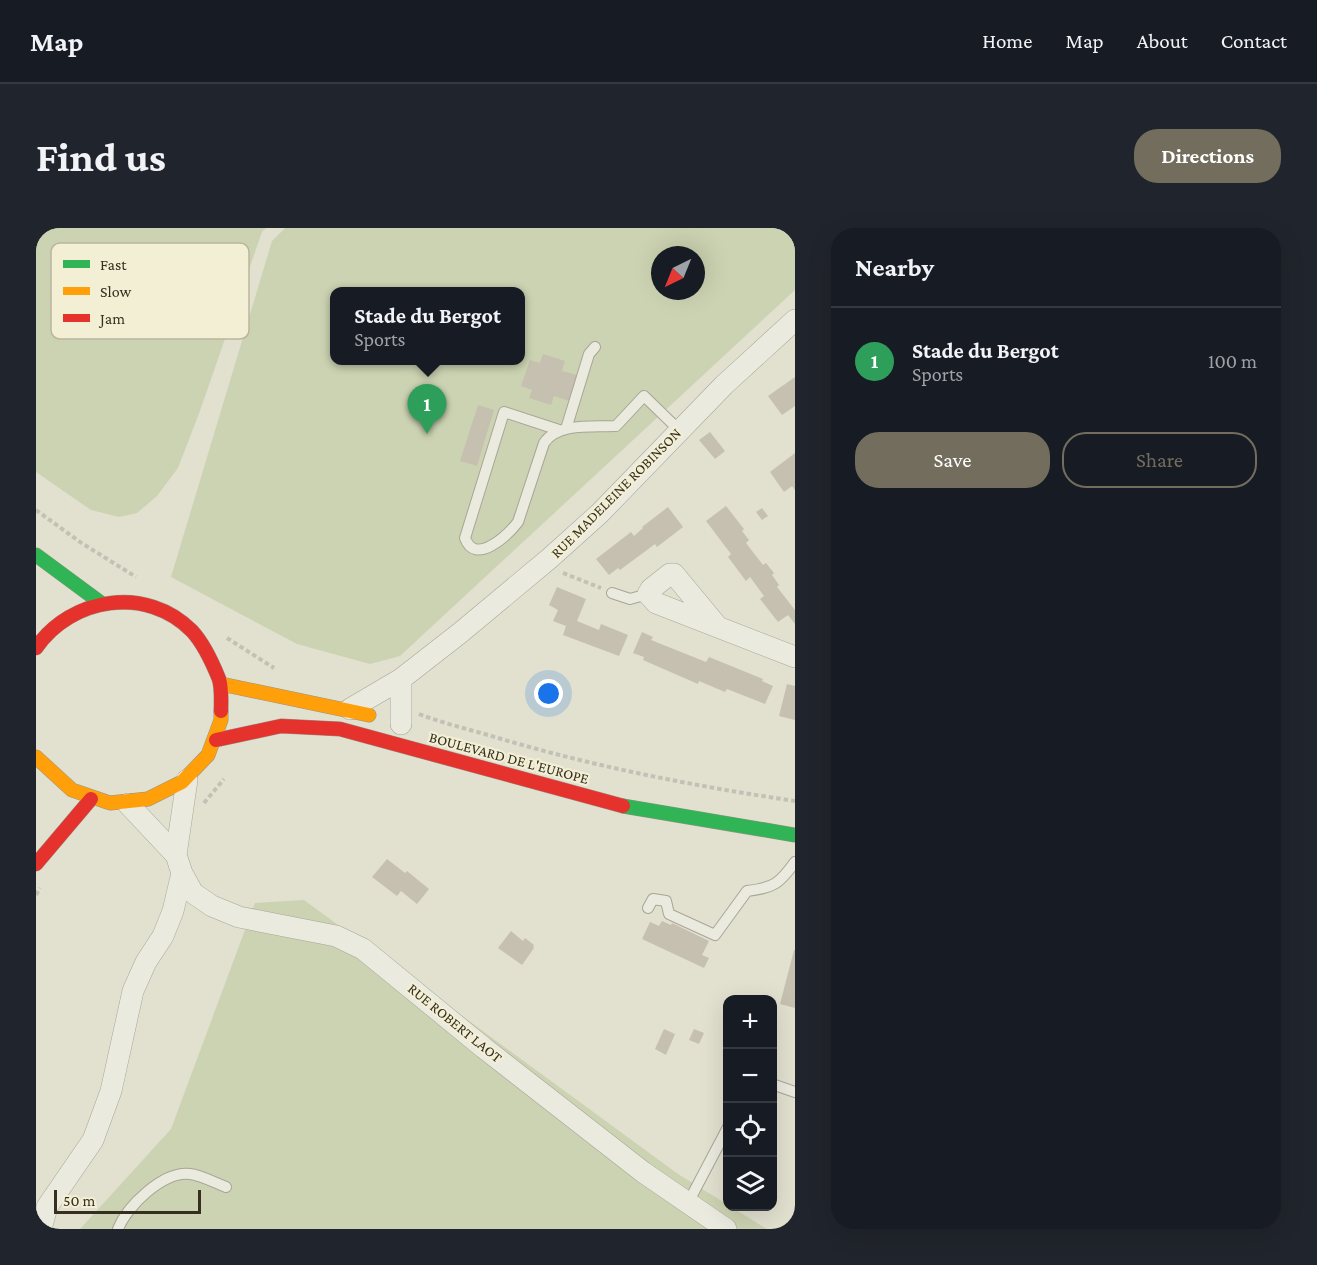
<!DOCTYPE html>
<html lang="en">
<head>
<meta charset="utf-8">
<style>
	:root { --surface:#171b24; --page:#20242c; --text:#f1f3f6; --muted:#9ea1a6; --line:#363941; --accent:#726d5d }
	body { margin:0; font-family:"Crimson Pro",serif; background:var(--page); color:var(--text) }
	.controls { position:absolute; right:18px; bottom:18px; display:grid; overflow:hidden; border-radius:12px; box-shadow:0 6px 24px #0002 }
	.controls button { width:54px; height:54px; display:grid; place-items:center; padding:0; border:0; border-bottom:2px solid var(--line); background:var(--surface); color:var(--text); font:30px sans-serif }
	.compass { position:absolute; left:615px; top:18px; width:54px; height:54px; border-radius:50%; background:var(--surface); box-shadow:0 6px 24px #0002; rotate:223deg }
	.scale { position:absolute; left:18px; bottom:15px; width:147px; box-sizing:border-box; padding-left:6px; border:3px solid #362f20; border-top:0; font-size:16px; line-height:21px; white-space:nowrap; color:#362f20; -webkit-text-stroke:4px #f2efd5; paint-order:stroke }
	.you { position:absolute; left:513px; top:466px; width:21px; height:21px; margin:-15px; border:4px solid #fff; border-radius:50%; background:#1a73e8; box-shadow:0 0 0 9px #1a73e833 }
	.badge { display:grid; place-items:center; width:39px; height:39px; border-radius:50%; background:var(--accent); color:#fff; font-size:20px; font-weight:700 }
	.pin { position:absolute; translate:-50% -50px; filter:drop-shadow(0 2px 3px #0008) }
	.pin::after { content:''; position:absolute; top:32px; width:21px; height:18px; background:inherit; clip-path:polygon(0 0,100% 0,50% 100%) }
	.popup { position:absolute; left:294px; top:59px; width:195px; height:78px; box-sizing:border-box; display:grid; place-content:center; border-radius:12px; background:var(--surface); filter:drop-shadow(0 2px 4px #0005); font-size:20px; white-space:nowrap; color:var(--muted) }
	.popup b { font-size:22px; color:var(--text) }
	.popup::after { content:''; position:absolute; left:50%; top:100%; margin-left:-12px; border:12px solid transparent; border-top-color:var(--surface) }
	.list { margin:0; padding:0; list-style:none }
	h2 { display:flex; justify-content:space-between; align-items:center; height:78px; margin:0; padding:0 24px; font-size:26px }
	h2 small { font-size:20px; font-weight:400; color:var(--muted) }
	.list li { display:grid; grid-template-columns:39px 1fr auto; gap:18px; align-items:center; box-sizing:border-box; height:108px; padding:0 24px; border-top:2px solid var(--line) }
	.list b { display:block; font-size:22px; white-space:nowrap }
	.list p { margin:0; font-size:20px; white-space:nowrap; color:var(--muted) }
	.list em { font-size:20px; font-style:normal; color:var(--muted) }
	.actions { display:flex; gap:12px; padding:18px 24px }
	.actions a { flex:1; padding:14px 0; border:2px solid var(--accent); border-radius:24px; text-align:center; font-size:21px; color:var(--accent) }
	.actions .main { background:var(--accent); color:#fff }
	.icon { flex:none; width:33px; height:33px; fill:none; stroke:currentColor; stroke-width:2; stroke-linecap:round; stroke-linejoin:round }
	.map { position:relative; flex:none; width:759px; height:1001px; overflow:hidden; border-radius:24px }
	header { display:flex; align-items:center; gap:36px; box-sizing:border-box; height:84px; padding:0 30px; background:var(--surface); border-bottom:2px solid var(--line) }
	header strong { font-size:28px }
	nav { display:flex; gap:33px; margin-inline-start:auto; font-size:21px }
	.intro { display:flex; align-items:center; justify-content:space-between; box-sizing:border-box; height:144px; padding:0 36px }
	h1 { margin:0; font-size:42px }
	.button { padding:15px 27px; border-radius:24px; background:var(--accent); color:#fff; font-size:21px; font-weight:700 }
	main { display:flex; gap:36px; padding:0 36px }
	aside { flex:1; background:var(--surface); border-radius:24px; box-shadow:0 6px 24px #0002 }
	.map>svg:first-child { display:block }
	.green { fill:#ccd3b2; fill-rule:evenodd }
	.building { fill:#c6c0b0 }
	.lines { fill:none; stroke-linecap:round; stroke-linejoin:round }
	.lane-casing { stroke:#a8a597; stroke-width:12 }
	.street-casing { stroke:#a8a597; stroke-width:22 }
	.fast-casing { stroke:#979488; stroke-width:15 }
	.slow-casing { stroke:#979488; stroke-width:15 }
	.jam-casing { stroke:#979488; stroke-width:15 }
	.path { stroke:#c3c1b6; stroke-width:4; stroke-dasharray:4.5 3; stroke-linecap:butt }
	.lane { stroke:#ebeadf; stroke-width:10 }
	.street { stroke:#ebeadf; stroke-width:21 }
	.fast { stroke:#30b455; stroke-width:14 }
	.slow { stroke:#ff9f0a; stroke-width:14 }
	.jam { stroke:#e5322d; stroke-width:14 }
	.labels { text-anchor:middle; stroke-width:4.5; stroke-linejoin:round; paint-order:stroke }
	.street-label { font-size:15px; fill:#362f20; stroke:#f2efd5 }
	.key { fill:#f2efd5; stroke:#bab59f; stroke-width:1.5 }
	.key-label { font-size:16px; fill:#362f20 }
</style>
</head>
<body>
<header>
<strong>Map</strong>
<nav><a>Home</a><a>Map</a><a>About</a><a>Contact</a></nav>
</header>
<div class="intro"><h1>Find us</h1><a class="button">Directions</a></div>
<main>
<div class="map">
<svg width="759" height="1001" viewBox="0 0 759 1001">
	<rect width="100%" height="100%" fill="#e2e0cf"/>
	<path class="green" d="M0 0H230L226 4 164 183 142 240 121 268 101 285 83 289 55 282 0 244Z
		M249 0H759V62L364 428 334 436 261 416 135 349 236 13ZM624 27H660V63H624ZM298 64H484V132H298Z
		M268 672 642 946 731 1001H44L135 901 219 675Z"/>
	<path class="building" d="M507 126 529 133 526 143 541 147 533 173 518 168 515 177 493 170 496 162 485 158 494 132 504 135Z
		M759 149V178L746 187 732 168Z
		M442 177 458 182 441 238 424 233Z
		M674 204 689 223 679 231 663 212Z
		M759 225V262L756 258 748 264 734 244Z
		M690 278 708 301 706 303 713 312 710 315 727 337 730 335 738 345 736 347 743 357 741 359 759 382V396L752 387 742 394 724 371 728 368 714 349 710 353 692 329 695 326 670 293Z
		M632 279 647 299 621 319 619 316 584 342 582 340 573 347 560 331 595 304 598 308 607 300 606 299Z
		M726 280 732 288 726 292 720 284Z
		M521 359 550 371 541 393 563 402 565 396 592 407 583 428 527 407 530 398 517 393 522 382 513 377Z
		M606 404 617 409 615 412 670 434 673 429 727 451 726 453 737 458 729 476 691 461 689 464 663 453 662 456 607 432 608 429 597 425Z
		M751 456 759 458V492L743 488Z
		M351 631 369 645 371 643 393 661 381 676 365 663 361 668 336 649Z
		M626 693 635 697 636 695 673 713 666 727 673 730 668 740 606 711 614 694 623 698Z
		M475 703 487 713 489 710 498 717 497 719 498 720 486 737 462 720Z
		M758 722H759V780L744 776Z
		M628 801 639 806 630 827 619 821Z
		M658 801 668 805 663 816 653 812Z"/>
	<g class="lines">
		<defs>
			<path id="lane" d="M530 201 553 126 559 119
				M523 202 468 184 429 310C439 338 471 308 482 294L508 215C522 194 558 199 580 198L608 168 643 202
				M576 365 594 371 612 366
				M612 680 617 671 630 673 633 686 679 707 711 663C738 660 744 655 759 634
				M736 856 759 864
				M652 975 692 899
				M82 1001C91 978 127 943 154 946 165 947 179 955 190 959"/>
			<path id="street" d="M681 398 638 346H634L615 361 612 366 620 375 759 429
				M365 451V496
				M314 481 365 451 424 405 514 330 564 285 688 157 759 92
				M151 552 140 627 146 645 157 665 176 678 203 689 300 708 327 721 448 820 607 944 690 1001
				M92 576 140 627
				M5 1001 11 979 57 912 75 863 97 763 110 734 127 708 137 683 146 645"/>
			<path id="fast" d="M0 327 65 375
				M587 578 759 607"/>
			<path id="slow" d="M185 456 333 487
				M0 529 36 562 74 575 112 571 146 554 172 527 185 492V483"/>
			<path id="jam" d="M0 420C35 369 111 357 156 403 167 415 177 436 183 451 186 460 185 473 185 483
				M180 512 245 498 304 501 587 578
				M0 636 55 571"/>
		</defs>
		<use href="#lane" class="lane-casing"/>
		<use href="#street" class="street-casing"/>
		<use href="#fast" class="fast-casing"/>
		<use href="#slow" class="slow-casing"/>
		<use href="#jam" class="jam-casing"/>
		<path class="path" d="M0 282 44 314 100 349
			M527 345 565 360
			M191 410 238 440
			M383 486C409 496 436 502 462 510 560 539 658 558 759 573
			M168 575 188 551
			M0 667 4 660"/>
		<use href="#lane" class="lane"/>
		<use href="#street" class="street"/>
		<use href="#fast" class="fast"/>
		<use href="#slow" class="slow"/>
		<use href="#jam" class="jam"/>
	</g>
	<g class="labels">
		<g class="street-label">
			<text transform="translate(580 265) rotate(-45)" y="5">RUE MADELEINE ROBINSON</text>
			<text transform="translate(473 530) rotate(15)" y="5">BOULEVARD DE L'EUROPE</text>
			<text transform="translate(419 795) rotate(39)" y="5">RUE ROBERT LAOT</text>
		</g>
	</g>
	<rect x="15" y="15" width="198" height="96" rx="9" class="key"/>
	<rect x="27" y="32" width="27" height="8" fill="#30b455"/>
	<rect x="27" y="59" width="27" height="8" fill="#ff9f0a"/>
	<rect x="27" y="86" width="27" height="8" fill="#e5322d"/>
	<g class="key-label">
		<text x="64" y="42">Fast</text>
		<text x="64" y="69">Slow</text>
		<text x="64" y="96">Jam</text>
	</g>
</svg>
<div class="controls">
<button>+</button>
<button>−</button>
<button><svg class="icon" aria-label="locate" viewBox="0 0 24 24"><circle cx="12" cy="12" r="6"/><path d="M12 2v4M12 18v4M2 12h4M18 12h4"/></svg></button>
<button><svg class="icon" aria-label="layers" viewBox="0 0 24 24"><path d="M12 4l9 5-9 5-9-5zM3 14l9 5 9-5"/></svg></button>
</div>
<svg class="compass" viewBox="-18 -18 36 36"><path d="M0-13l5 13h-10z" fill="#e53935"/><path d="M0 13l5-13h-10z" fill="#9ea1a6"/></svg>
<div class="scale">50 m</div>
<div class="you"></div>
<div class="pin badge" style="left:391px;top:206px;background:#2e9e5b">1</div>
<div class="popup"><b>Stade du Bergot</b>Sports</div>
</div>
<aside>
<h2>Nearby<small></small></h2>
<ul class="list">
<li><span class="badge" style="background:#2e9e5b">1</span><div><b>Stade du Bergot</b><p>Sports</p></div><em>100 m</em></li>
</ul>
<div class="actions"><a class="main">Save</a><a>Share</a></div>
</aside>
</main>
</body>
</html>
